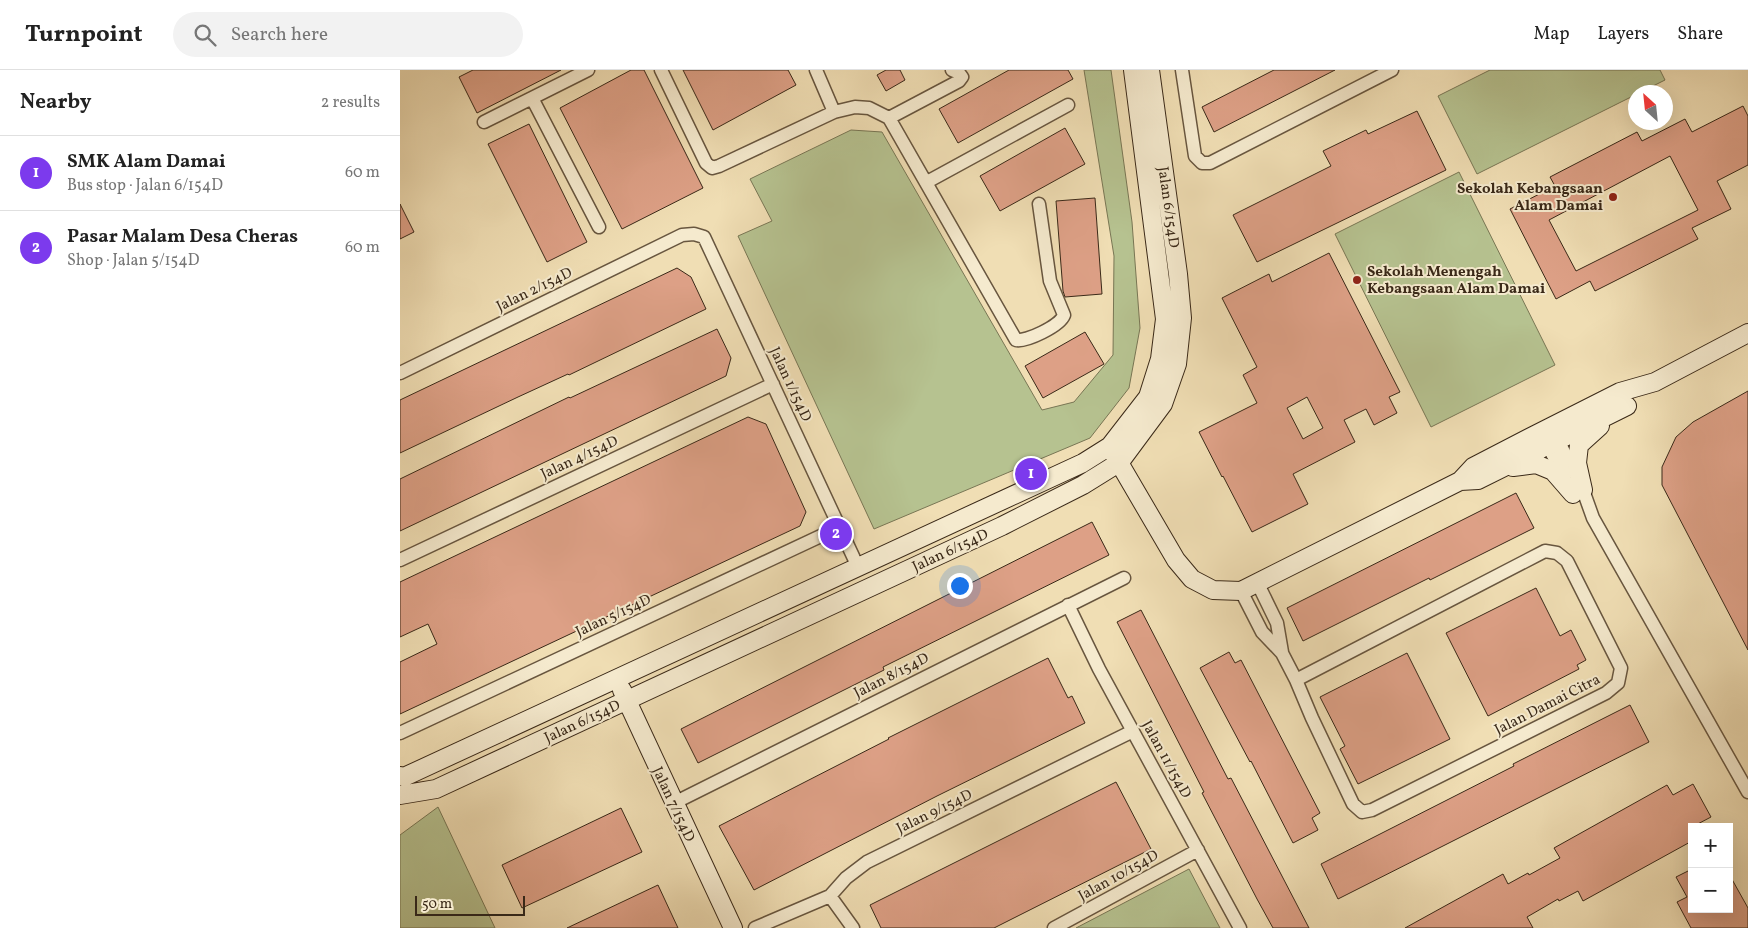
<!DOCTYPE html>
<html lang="en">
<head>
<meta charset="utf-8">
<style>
	:root { --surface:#fff; --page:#f2f2f2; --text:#222; --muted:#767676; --line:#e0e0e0; --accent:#7c3aed }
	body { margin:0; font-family:Vollkorn,serif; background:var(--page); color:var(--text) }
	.controls { position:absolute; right:15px; bottom:15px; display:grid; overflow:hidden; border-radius:0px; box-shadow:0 5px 20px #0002 }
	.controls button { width:45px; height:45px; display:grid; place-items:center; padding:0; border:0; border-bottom:1px solid var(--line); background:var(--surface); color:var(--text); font:25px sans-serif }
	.compass { position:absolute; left:1228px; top:15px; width:45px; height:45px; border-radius:50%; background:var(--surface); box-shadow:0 5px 20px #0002; rotate:333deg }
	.scale { position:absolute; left:15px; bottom:12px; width:110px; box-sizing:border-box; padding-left:5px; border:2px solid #3a2918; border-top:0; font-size:14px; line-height:18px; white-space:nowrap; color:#3a2918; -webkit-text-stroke:4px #f5eace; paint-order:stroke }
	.you { position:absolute; left:559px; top:515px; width:18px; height:18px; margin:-12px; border:4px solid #fff; border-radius:50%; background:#1a73e8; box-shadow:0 0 0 8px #1a73e833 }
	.badge { display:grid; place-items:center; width:32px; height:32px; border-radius:50%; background:var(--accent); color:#fff; font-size:16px; font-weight:700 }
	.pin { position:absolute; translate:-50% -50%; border:2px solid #fff; box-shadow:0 1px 5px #0006 }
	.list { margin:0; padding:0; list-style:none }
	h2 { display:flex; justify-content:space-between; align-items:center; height:65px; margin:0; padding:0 20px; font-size:21px }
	h2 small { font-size:16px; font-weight:400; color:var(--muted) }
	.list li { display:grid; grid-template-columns:32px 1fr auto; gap:15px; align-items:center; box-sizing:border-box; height:75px; padding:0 20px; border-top:1px solid var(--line) }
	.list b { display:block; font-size:19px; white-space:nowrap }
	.list p { margin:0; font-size:16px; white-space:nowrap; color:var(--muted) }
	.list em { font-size:16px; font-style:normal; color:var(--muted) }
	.icon { flex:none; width:28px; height:28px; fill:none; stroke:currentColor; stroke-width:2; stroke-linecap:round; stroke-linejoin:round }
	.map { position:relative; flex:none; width:1348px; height:858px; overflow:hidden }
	header { display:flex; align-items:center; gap:30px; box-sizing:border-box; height:70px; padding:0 25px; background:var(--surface); border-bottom:1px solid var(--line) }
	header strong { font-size:24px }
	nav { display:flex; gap:28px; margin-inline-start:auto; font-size:18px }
	.search { width:350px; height:45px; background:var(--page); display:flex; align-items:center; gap:12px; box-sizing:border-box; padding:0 18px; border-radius:28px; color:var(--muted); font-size:19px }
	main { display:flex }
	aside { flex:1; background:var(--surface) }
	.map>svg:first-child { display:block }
	.green { fill:#b6c290; stroke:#787654 }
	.building { fill:#dda086; stroke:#3a2918; fill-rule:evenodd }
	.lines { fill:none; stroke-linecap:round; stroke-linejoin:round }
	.street-casing { stroke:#68563f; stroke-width:15 }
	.secondary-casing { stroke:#3a2918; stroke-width:20 }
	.street { stroke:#f5eace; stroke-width:12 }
	.secondary { stroke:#f5eace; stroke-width:18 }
	.poi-dot { fill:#8f2418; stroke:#f5eace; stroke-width:2 }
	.labels { text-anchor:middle; stroke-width:4; stroke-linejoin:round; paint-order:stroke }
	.poi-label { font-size:15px; font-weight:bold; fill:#3a2918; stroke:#f5eace; text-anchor:end }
	.street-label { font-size:15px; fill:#3a2918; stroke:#f5eace }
</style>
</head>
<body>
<header>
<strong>Turnpoint</strong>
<div class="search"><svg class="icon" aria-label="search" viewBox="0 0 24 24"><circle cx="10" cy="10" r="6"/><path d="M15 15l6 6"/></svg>Search here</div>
<nav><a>Map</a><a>Layers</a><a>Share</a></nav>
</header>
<main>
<aside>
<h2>Nearby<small>2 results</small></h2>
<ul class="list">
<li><span class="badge">1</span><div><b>SMK Alam Damai</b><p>Bus stop · Jalan 6/154D</p></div><em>60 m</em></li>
<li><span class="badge">2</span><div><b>Pasar Malam Desa Cheras</b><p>Shop · Jalan 5/154D</p></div><em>60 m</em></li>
</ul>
</aside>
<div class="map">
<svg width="1348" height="858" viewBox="0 0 1348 858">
	<rect width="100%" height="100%" fill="#f0deb4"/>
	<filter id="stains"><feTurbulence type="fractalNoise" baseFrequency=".004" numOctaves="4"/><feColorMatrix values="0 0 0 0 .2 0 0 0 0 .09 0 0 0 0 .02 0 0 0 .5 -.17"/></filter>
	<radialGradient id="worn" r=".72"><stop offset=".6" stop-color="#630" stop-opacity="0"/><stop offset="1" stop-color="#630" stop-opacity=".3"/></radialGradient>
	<path class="green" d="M684 0H711L732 152 740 258 729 318 690 368 474 459 338 166 372 151 350 109 451 60 482 62 642 340 674 332 713 285 714 186Z
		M1090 0H1260L1265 10 1241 22H1236L1235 25 1077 104 1038 26Z
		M1059 102 1155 295 1031 357 935 164Z
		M38 737 95 858H0V765Z
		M789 799 820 858H676Z"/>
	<path class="building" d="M73 0H161L77 43 59 7Z
		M231 0H244L303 118 222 159 160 38Z
		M283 0H388L396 15 313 60Z
		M486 0H500L505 10 486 21 477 5Z
		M609 0H668L673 9 558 73 539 39Z
		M874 0H935L814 62 802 37Z
		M1343 36 1348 46V95L1317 111 1331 139 1292 158 1298 169 1195 221 1190 211 1156 229 1110 139 1155 116 1150 107 1237 62 1242 71 1285 49 1292 62ZM1270 86 1298 140 1176 201 1149 150Z
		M1017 41 1046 100 857 192 833 145 931 96 923 81 966 60 968 64Z
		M129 54 187 172 147 192 88 74Z
		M665 58 685 94 600 141 580 106Z
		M695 128 702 224 665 227 663 221 656 131Z
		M0 134 14 162 0 169Z
		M929 183 1000 322 989 327 997 343 974 355 966 339 944 350 955 372 893 404 908 434 852 462 823 406 822 407 799 362 857 333 843 305 857 297 822 228 869 204 872 212ZM907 327 923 358 903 369 887 338Z
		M277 198 291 207 306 239 169 305 168 304 118 327 0 383V330Z
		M317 259 331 288 326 306 0 461V409L169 327 170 328Z
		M685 262 704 294 643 328 625 296Z
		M1348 321V580L1262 415V397L1276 367 1293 352Z
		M348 347 366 354 406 442 400 456 0 644V592L37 574 28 554 0 567V512Z
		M1116 423 1134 458 1030 510 1029 508 903 571 887 538Z
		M692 452 709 485 483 597 484 600 298 693 281 659Z
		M1136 518 1160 566 1171 560 1186 590 1177 595 1179 599 1088 646 1046 563Z
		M741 540 828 709 831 708 909 858H873L857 829 802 723 804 722 717 552Z
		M829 582 835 593 841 590 920 743 912 748 918 760 893 773 851 691 850 692 800 598Z
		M1007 583 1050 669 958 714 940 679 945 676 920 627Z
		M648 588 668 628 672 626 685 653 537 726 354 820 319 756 489 669 488 668Z
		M1230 635 1249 672 938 829 921 794 1114 696 1113 694Z
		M716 712 751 779 594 858H481L470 835Z
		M1293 714 1311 747 1292 757V771L1183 831 1178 821 1159 831 1158 829 1127 847 1133 858H1005L1103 804 1108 814 1128 803 1129 805 1160 788 1154 778 1267 715 1273 725Z
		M221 738 242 782 122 838 102 795Z
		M1292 799V839H1329V804L1348 838V858H1291L1277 832 1287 827 1276 807Z
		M258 815 278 858H167Z"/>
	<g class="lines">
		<defs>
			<path id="street" d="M261 0 306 93 312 98 319 96 434 42 455 37 469 38 489 48 616 270C626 272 660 256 664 245L650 211 639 134
				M416 0 434 42
				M782 0 795 86 802 93H810L992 0
				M132 28 199 157
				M489 48 559 11 562 7 559 3 552 0
				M84 52 188 0
				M527 112 668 35
				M0 303 282 165 294 164 304 167 458 497
				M1155 364 1183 420 1193 448 1348 722
				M1145 370 1164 407
				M0 490 373 314
				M857 512 877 553 882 582
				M841 521 862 562 882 583 896 610 912 648 953 734 962 742 972 740 1206 623 1218 613 1221 598 1167 491 1157 483 1145 481 896 610
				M668 535 699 599 840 858
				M0 663 440 457
				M274 733 724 508
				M430 826 453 858
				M355 858 430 826 446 808 467 792 733 661
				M654 858 798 780"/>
			<path id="secondary" d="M714 384 776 490 792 509 813 520 841 521 1060 411 1073 397 1129 368 1220 322 1255 312 1348 263
				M1113 397 1136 394 1153 401 1173 424
				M1060 411 1078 410 1227 336
				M1183 420 1177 393 1179 375 1200 356
				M222 620 333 858
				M0 706 4 707 683 393 710 376 748 327 760 289 765 249 733 0
				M0 725 36 719 602 456 683 415 720 392 763 334 777 294 782 248 778 204 750 0"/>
		</defs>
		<use href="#street" class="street-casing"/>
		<use href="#secondary" class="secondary-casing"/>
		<use href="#street" class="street"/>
		<use href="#secondary" class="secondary"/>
	</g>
	<g class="poi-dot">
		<circle cx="1213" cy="127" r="5"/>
		<circle cx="957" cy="210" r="5"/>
	</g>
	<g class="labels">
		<g class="poi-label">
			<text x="1203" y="123">Sekolah Kebangsaan<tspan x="1203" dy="17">Alam Damai</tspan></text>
			<text x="967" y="206" text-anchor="start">Sekolah Menengah<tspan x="967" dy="17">Kebangsaan Alam Damai</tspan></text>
		</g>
		<g class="street-label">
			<text transform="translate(769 137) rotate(82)" y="5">Jalan 6/154D</text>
			<text transform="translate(134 219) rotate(-26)" y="5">Jalan 2/154D</text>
			<text transform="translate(391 314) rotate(65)" y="5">Jalan 1/154D</text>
			<text transform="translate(179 387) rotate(-25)" y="5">Jalan 4/154D</text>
			<text transform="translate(550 480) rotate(-25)" y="5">Jalan 6/154D</text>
			<text transform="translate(213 545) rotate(-25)" y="5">Jalan 5/154D</text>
			<text transform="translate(491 605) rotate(-27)" y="5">Jalan 8/154D</text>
			<text transform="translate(1147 634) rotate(-27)" y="5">Jalan Damai Citra</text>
			<text transform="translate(182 651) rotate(-25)" y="5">Jalan 6/154D</text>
			<text transform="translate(767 689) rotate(61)" y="5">Jalan 11/154D</text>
			<text transform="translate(274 734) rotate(65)" y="5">Jalan 7/154D</text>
			<text transform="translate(534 741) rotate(-26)" y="5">Jalan 9/154D</text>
			<text transform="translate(718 805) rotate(-29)" y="5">Jalan 10/154D</text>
		</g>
	</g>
	<rect width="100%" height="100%" filter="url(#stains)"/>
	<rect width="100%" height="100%" fill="url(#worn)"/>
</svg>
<div class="controls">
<button>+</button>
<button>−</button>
</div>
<svg class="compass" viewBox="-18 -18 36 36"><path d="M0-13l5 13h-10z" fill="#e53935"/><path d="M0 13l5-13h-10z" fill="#767676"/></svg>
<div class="scale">50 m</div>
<div class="you"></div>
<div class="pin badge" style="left:631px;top:404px">1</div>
<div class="pin badge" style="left:436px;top:464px">2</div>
</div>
</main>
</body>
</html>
